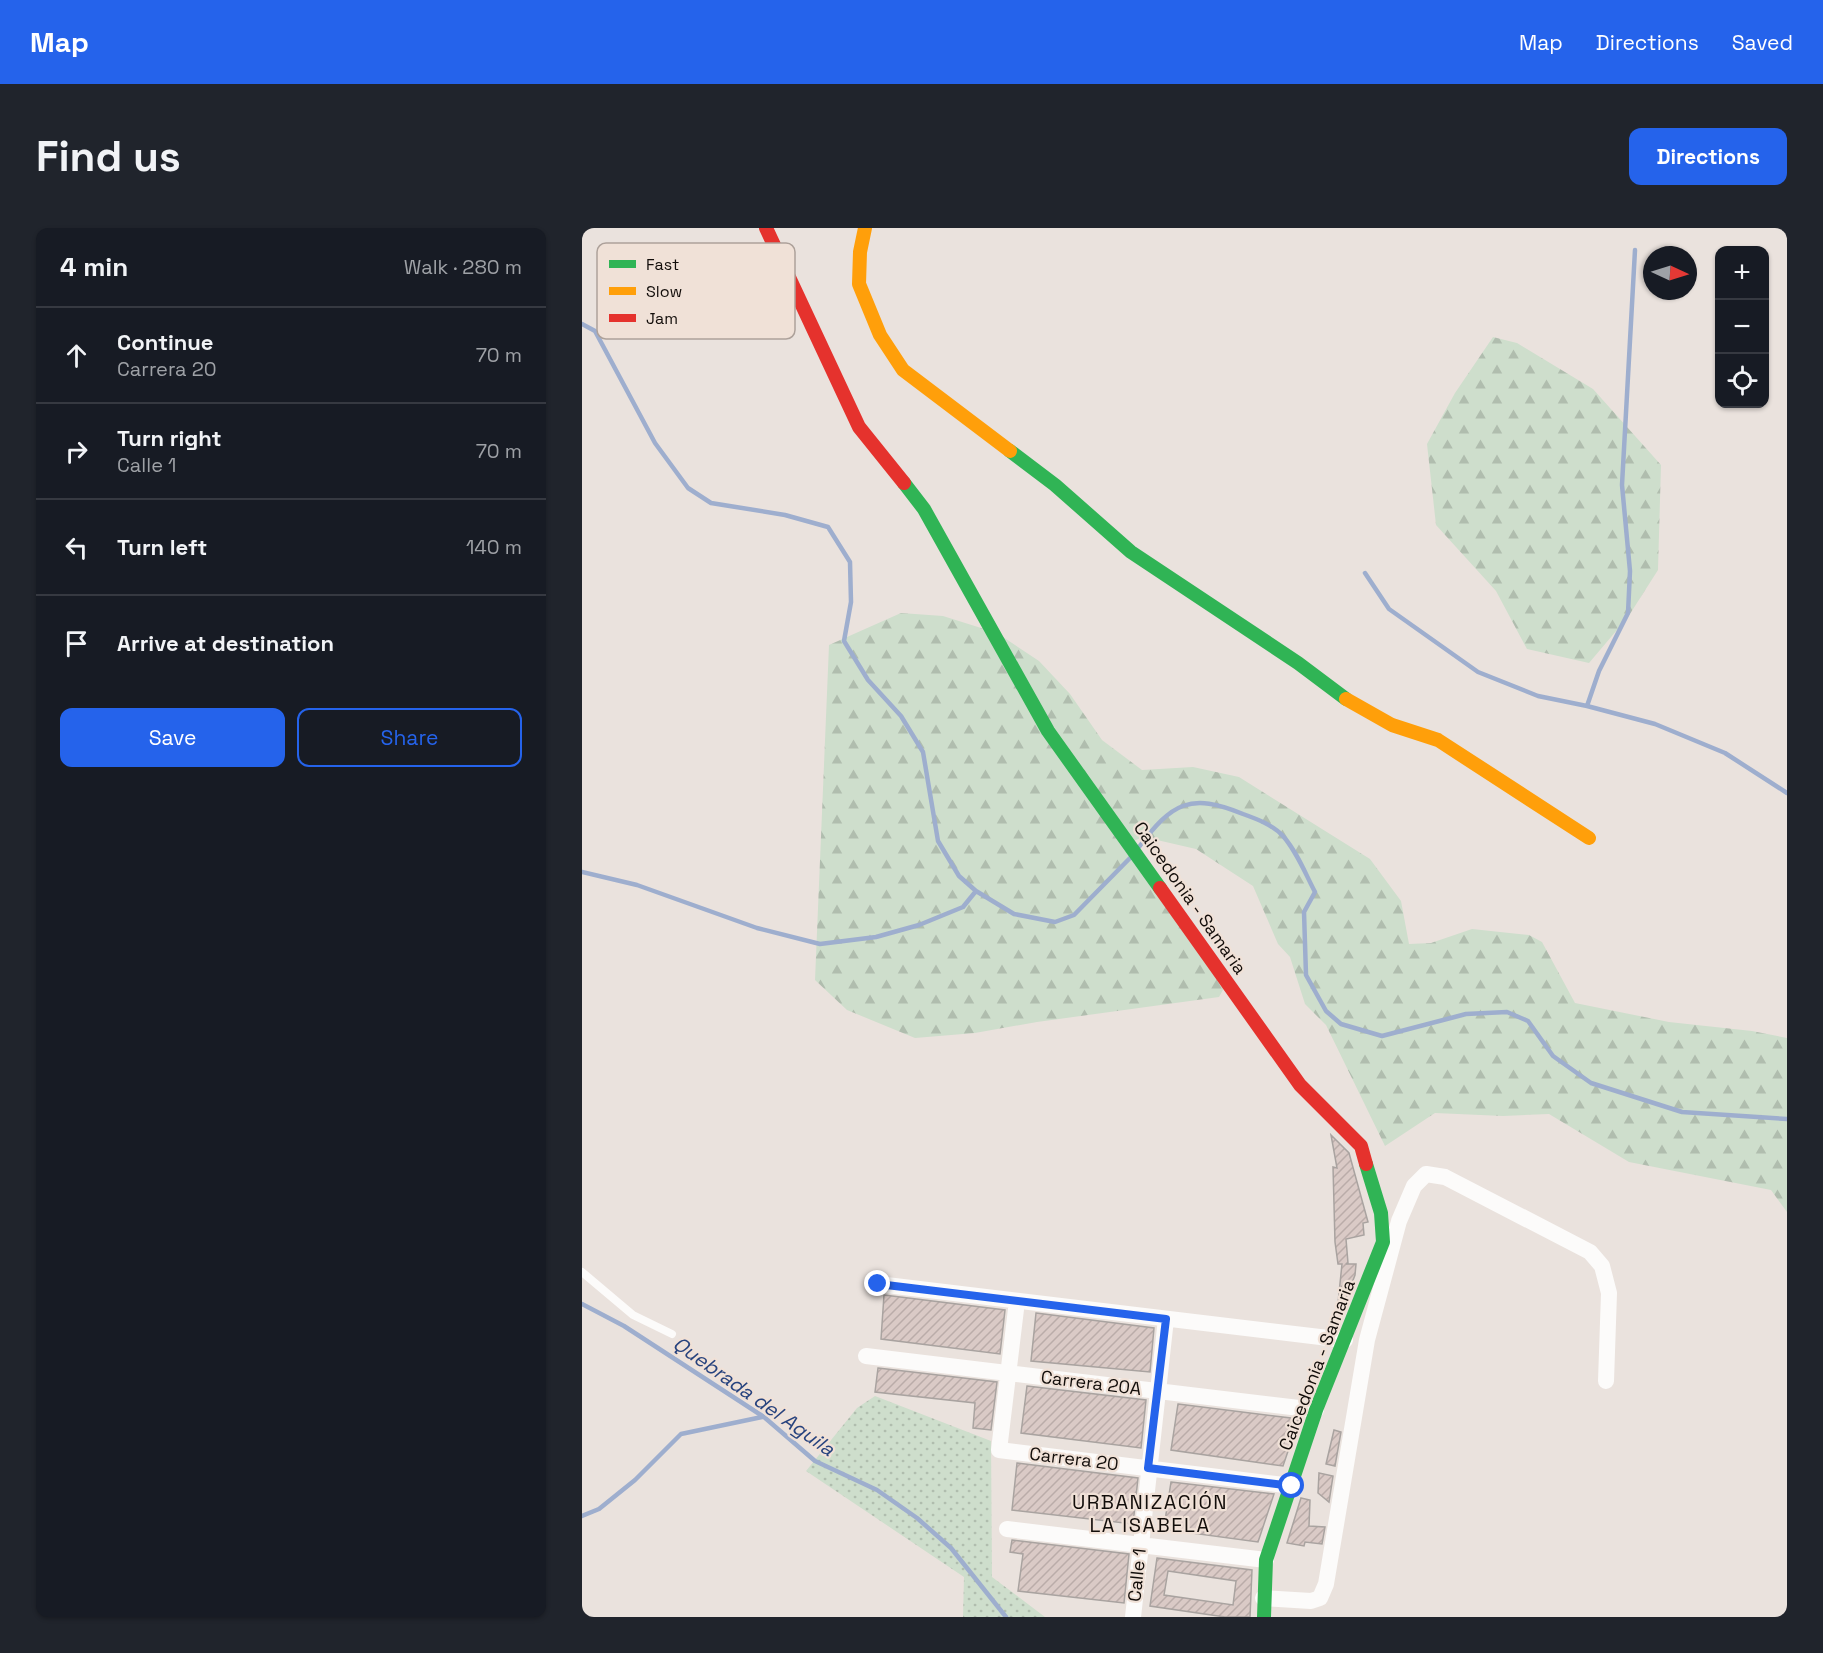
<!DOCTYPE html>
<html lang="en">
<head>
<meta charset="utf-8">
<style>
	:root { --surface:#171b24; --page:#20242c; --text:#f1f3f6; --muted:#9ea1a6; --line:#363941; --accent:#2563eb }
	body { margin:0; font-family:"Space Grotesk",sans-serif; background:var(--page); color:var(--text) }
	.controls { position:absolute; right:18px; top:18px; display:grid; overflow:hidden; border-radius:12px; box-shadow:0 2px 4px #0004 }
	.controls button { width:54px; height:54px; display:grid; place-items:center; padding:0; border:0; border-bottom:2px solid var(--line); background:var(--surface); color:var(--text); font:30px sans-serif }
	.compass { position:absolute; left:1061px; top:18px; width:54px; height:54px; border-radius:50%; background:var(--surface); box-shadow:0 2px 4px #0004; rotate:94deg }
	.stop { position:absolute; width:18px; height:18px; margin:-14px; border:4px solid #2563eb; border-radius:50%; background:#fff }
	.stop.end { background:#2563eb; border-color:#fff; box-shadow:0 2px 6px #0008 }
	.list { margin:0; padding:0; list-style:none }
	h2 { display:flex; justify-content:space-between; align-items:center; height:78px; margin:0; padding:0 24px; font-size:26px }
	h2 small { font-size:20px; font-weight:400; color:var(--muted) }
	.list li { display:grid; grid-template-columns:39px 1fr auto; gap:18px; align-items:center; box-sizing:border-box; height:96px; padding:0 24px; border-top:2px solid var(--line) }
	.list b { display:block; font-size:22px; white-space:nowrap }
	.list p { margin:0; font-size:20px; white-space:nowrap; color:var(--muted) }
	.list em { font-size:20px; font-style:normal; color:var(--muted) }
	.actions { display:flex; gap:12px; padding:18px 24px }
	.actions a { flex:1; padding:14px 0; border:2px solid var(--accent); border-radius:12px; text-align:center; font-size:21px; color:var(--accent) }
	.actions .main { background:var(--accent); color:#fff }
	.icon { flex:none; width:33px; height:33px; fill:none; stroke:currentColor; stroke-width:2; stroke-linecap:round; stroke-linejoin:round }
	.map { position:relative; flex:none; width:1205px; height:1389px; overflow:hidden; border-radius:12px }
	header { display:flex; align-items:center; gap:36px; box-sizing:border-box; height:84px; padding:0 30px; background:var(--accent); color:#fff }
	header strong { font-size:28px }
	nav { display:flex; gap:33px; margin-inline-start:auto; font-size:21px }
	.intro { display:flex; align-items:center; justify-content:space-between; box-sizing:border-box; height:144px; padding:0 36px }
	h1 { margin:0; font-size:42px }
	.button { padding:15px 27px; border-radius:12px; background:var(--accent); color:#fff; font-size:21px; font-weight:700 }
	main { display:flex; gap:36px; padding:0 36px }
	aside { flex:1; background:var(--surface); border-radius:12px; box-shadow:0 2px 4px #0004 }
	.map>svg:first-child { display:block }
	.grass { fill:url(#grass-dots) }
	.forest { fill:url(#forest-firs) }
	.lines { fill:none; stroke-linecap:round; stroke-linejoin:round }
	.stream { stroke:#9eaece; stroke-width:4.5 }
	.building { fill:url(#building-hatch); stroke:#a9a3a0; stroke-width:1.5; fill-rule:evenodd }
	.lane { stroke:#fcfbfa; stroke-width:8 }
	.street { stroke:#fcfbfa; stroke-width:16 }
	.fast { stroke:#30b455; stroke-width:14 }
	.slow { stroke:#ff9f0a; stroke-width:14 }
	.jam { stroke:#e5322d; stroke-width:14 }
	.route { stroke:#2563eb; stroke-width:8 }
	.labels { text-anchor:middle; stroke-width:4.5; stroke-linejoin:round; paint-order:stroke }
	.street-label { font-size:18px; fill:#120d0a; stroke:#f0e1d7 }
	.water-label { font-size:20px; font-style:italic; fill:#27437e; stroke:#f0e1d7 }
	.neighbourhood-label { font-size:20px; letter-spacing:1.5px; fill:#120d0a; stroke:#f0e1d7 }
	.key { fill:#f0e1d7; stroke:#ada19a; stroke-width:1.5 }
	.key-label { font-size:16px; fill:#120d0a }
</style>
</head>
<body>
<header>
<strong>Map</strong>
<nav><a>Map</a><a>Directions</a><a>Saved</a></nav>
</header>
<div class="intro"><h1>Find us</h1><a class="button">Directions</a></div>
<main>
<aside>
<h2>4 min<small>Walk · 280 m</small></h2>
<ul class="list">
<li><svg class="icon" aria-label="ahead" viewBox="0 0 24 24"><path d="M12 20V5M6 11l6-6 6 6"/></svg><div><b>Continue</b><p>Carrera 20</p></div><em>70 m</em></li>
<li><svg class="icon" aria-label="right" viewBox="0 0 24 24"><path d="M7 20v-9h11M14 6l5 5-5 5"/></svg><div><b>Turn right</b><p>Calle 1</p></div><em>70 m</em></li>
<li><svg class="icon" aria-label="left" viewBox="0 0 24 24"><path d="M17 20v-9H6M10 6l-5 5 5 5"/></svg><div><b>Turn left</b></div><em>140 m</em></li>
<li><svg class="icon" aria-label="arrive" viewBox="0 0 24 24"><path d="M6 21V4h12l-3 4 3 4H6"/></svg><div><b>Arrive at destination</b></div></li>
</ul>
<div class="actions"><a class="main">Save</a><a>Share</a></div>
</aside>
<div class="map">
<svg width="1205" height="1389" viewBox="0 0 1205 1389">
	<defs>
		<pattern id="grass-dots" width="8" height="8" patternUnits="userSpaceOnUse" patternTransform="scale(1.5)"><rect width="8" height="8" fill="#cedecc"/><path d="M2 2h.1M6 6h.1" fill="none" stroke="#b0bdae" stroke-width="1.8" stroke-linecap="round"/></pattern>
		<pattern id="forest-firs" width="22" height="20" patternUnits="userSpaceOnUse" patternTransform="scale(1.5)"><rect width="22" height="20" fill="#cedecc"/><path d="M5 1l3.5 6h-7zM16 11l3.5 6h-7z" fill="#b0bdae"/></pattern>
		<pattern id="building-hatch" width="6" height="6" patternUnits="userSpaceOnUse" patternTransform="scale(1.5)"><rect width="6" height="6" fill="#dacac6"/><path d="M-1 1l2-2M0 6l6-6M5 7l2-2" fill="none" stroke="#baaca9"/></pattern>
	</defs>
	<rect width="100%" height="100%" fill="#eae2dd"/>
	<path class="grass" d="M293 1168 409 1213 410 1349 463 1389H381L382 1349 224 1243 275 1180Z"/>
	<path class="forest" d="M911 109 935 115 1011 161 1079 237 1076 342 1046 389 1007 435 945 421 914 363 854 297 845 216 873 165Z
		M319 385 361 388 415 405 457 433 488 466 520 512 560 542 611 539 657 549 788 631 819 673 827 716 849 715 890 701 947 707 960 714 993 775 1087 794 1170 803 1205 810V984L1189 962 1047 934 967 886 921 888 853 885 803 918 744 797 723 776 708 729 696 716 671 658 614 621 562 609 551 613 647 751 637 769 455 794 393 805 333 810 265 782 233 752 247 417Z"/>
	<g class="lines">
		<path class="stream" d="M0 96 13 103 73 215 106 260 129 275 203 287 246 299 268 334 269 374 262 413 286 452 319 488 341 524 356 613 377 648 394 663 432 686 473 694 492 687 548 630
			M783 345 807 381 896 444 956 468 1005 478 1073 496 1143 525 1205 565
			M1005 478 1017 443 1046 385 1048 343 1040 257 1053 22
			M557 619C590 575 608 564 661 586 675 591 691 597 701 608 715 624 723 645 733 664L722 684 724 747 744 783 759 796 800 808 884 786 925 784 946 793 971 828 1009 855 1100 884 1205 891
			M0 644 55 657 175 700 238 716 294 709 337 697 381 679 394 663
			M0 1076 42 1098 182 1189 233 1233 295 1262 335 1290 369 1320 424 1389
			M0 1288 17 1281 53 1252 99 1206 180 1189"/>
	</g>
	<path class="building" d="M749 907 767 925 786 994 781 995 782 1007 764 1011 766 1035 764 1036H774L773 1047 762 1075H756L760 1036H756L753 1014 751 939 755 940Z
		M302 1067 423 1082 418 1126 299 1111Z
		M454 1085 572 1100 568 1144 449 1133Z
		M296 1140 415 1154 409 1202 391 1200 393 1175 293 1164Z
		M445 1158 564 1172 559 1220 439 1205Z
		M596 1176 717 1191 701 1238 589 1222Z
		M752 1202 759 1204 753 1238 744 1236Z
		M435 1235 556 1250 551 1296 430 1282Z
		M737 1245 751 1248 747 1274 736 1265Z
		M589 1254 692 1266 676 1314 587 1302 588 1300 582 1299Z
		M719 1270 728 1272 727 1298 743 1299 740 1316 723 1314 722 1318 705 1315Z
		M430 1312 547 1326 542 1375 436 1363 441 1326 428 1324Z
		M575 1330 670 1342 668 1389H643L568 1378ZM586 1343 654 1353 651 1377 582 1367Z"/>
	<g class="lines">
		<path class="lane" d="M0 1044 51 1087 90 1106"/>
		<path class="street" d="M296 1056 763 1112
			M435 1073 417 1222 710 1258
			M284 1128 734 1182
			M425 1301 684 1332
			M681 1370 729 1373 738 1370 744 1356 785 1112 817 993 832 958 844 946 863 949 1008 1024 1020 1038 1027 1065 1024 1153
			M551 1389 584 1091"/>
		<path class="fast" d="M428 223 473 257 549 324 716 435 764 471
			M322 255 342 281 466 503 578 660
			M682 1389 684 1332 734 1182 801 1014 799 985 784 936"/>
		<path class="slow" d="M283 0 278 24 277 56 298 107 321 142 428 223
			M764 471 810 497 856 512 1007 610"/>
		<path class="jam" d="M184 0 277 199 322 255
			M578 660 718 857 779 918 784 936"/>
	</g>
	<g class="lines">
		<path class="route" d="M296 1056 584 1091 566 1240 710 1258"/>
	</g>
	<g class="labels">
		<g class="street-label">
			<text transform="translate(608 670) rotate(55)" y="6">Caicedonia - Samaria</text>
			<text transform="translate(735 1137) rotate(-69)" y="6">Caicedonia - Samaria</text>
			<text transform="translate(509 1155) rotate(7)" y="6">Carrera 20A</text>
			<text transform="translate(492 1231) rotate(7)" y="6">Carrera 20</text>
			<text transform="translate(555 1347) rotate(-84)" y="6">Calle 1</text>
		</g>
		<g class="water-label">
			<text transform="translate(172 1168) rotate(35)" y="7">Quebrada del Aguila</text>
		</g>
		<g class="neighbourhood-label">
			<text x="568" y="1281">URBANIZACIÓN<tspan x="568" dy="23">LA ISABELA</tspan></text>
		</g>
	</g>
	<rect x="15" y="15" width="198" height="96" rx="9" class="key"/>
	<rect x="27" y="32" width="27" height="8" fill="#30b455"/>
	<rect x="27" y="59" width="27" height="8" fill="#ff9f0a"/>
	<rect x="27" y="86" width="27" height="8" fill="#e5322d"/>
	<g class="key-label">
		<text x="64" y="42">Fast</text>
		<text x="64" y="69">Slow</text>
		<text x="64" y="96">Jam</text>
	</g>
</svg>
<div class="controls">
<button>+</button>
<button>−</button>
<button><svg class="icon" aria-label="locate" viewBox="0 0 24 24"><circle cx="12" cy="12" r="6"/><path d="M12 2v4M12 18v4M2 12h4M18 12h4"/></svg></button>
</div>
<svg class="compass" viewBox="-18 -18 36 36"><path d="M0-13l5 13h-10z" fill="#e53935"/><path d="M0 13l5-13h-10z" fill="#9ea1a6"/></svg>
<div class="stop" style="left:710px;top:1258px"></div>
<div class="stop end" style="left:296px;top:1056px"></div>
</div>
</main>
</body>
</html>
